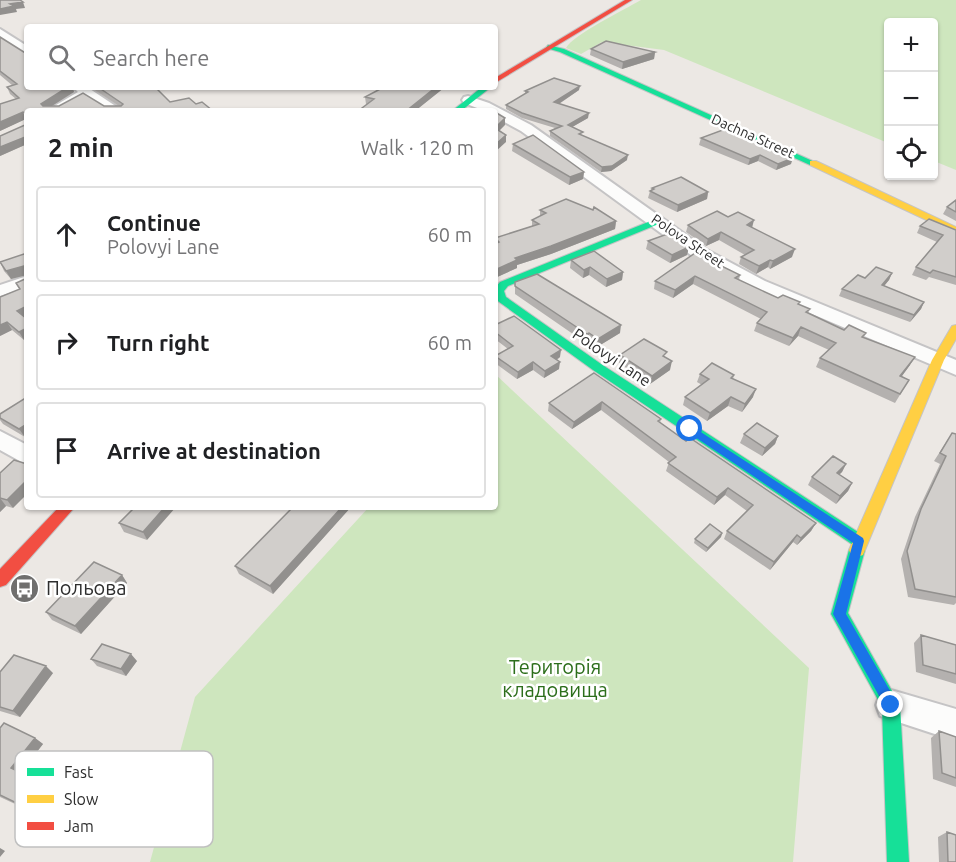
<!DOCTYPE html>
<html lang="en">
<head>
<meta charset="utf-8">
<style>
	:root { --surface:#fff; --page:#f6f6f6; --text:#202124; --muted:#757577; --line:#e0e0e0 }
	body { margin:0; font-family:Ubuntu,sans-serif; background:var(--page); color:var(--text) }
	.controls { position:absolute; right:18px; top:18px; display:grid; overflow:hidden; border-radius:6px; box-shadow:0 2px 4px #0004 }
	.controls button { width:54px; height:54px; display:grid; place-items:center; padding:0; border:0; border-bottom:2px solid var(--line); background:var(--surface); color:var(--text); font:30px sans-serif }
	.stop { position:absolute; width:18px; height:18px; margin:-14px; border:4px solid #1a73e8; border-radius:50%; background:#fff }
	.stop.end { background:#1a73e8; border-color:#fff; box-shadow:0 2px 6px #0008 }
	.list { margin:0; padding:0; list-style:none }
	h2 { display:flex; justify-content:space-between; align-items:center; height:78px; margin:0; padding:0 24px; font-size:26px }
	h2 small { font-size:20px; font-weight:400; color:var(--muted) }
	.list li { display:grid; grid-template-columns:39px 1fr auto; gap:18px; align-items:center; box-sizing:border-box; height:96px; margin:0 12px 12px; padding:0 12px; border:2px solid var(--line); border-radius:6px }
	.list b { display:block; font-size:22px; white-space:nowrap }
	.list p { margin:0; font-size:20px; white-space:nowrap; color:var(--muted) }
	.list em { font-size:20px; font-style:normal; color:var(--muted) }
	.icon { flex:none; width:33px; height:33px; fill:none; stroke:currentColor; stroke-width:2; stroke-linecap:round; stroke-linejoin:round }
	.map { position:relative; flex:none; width:956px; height:862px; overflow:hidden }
	.search { position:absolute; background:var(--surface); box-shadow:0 2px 4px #0004; left:24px; top:24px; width:474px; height:66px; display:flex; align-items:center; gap:15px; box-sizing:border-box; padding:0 21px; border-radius:6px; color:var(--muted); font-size:22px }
	.panel { position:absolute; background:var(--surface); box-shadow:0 2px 4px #0004; left:24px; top:108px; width:474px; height:402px; border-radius:6px }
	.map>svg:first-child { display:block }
	.green { fill:#cee6be }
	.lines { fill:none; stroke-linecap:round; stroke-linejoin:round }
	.street-casing { stroke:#c5c4c5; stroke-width:4 }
	.fast-casing { stroke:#c5c4c5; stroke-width:2 }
	.slow-casing { stroke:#c5c4c5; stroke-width:2 }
	.jam-casing { stroke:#c5c4c5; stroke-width:2 }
	.street { fill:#fcfcfb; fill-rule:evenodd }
	.fast { fill:#16e098; fill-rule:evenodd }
	.slow { fill:#ffcf43; fill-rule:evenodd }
	.jam { fill:#f24e42; fill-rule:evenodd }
	.wall { fill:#b4b1af }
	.shaded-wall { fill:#92908e }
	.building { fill:#d1cecb; stroke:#92908e; stroke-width:1.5 }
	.route { fill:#1a73e8 }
	.labels { text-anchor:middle; stroke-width:5; stroke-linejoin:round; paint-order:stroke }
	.far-street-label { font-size:14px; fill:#2e2e2e; stroke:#fff }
	.street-label { font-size:16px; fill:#2e2e2e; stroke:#fff }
	.near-poi-label { font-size:20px; fill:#2e2e2e; stroke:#fff; text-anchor:start }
	.near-park-label { font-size:20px; fill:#2c6e1b; stroke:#fff }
	.key { fill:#fff; stroke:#c0c0c0; stroke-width:1.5 }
	.key-label { font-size:16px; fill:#2e2e2e }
</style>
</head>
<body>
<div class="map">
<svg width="956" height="862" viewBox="0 0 956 862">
	<rect width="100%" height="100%" fill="#ece8e4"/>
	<path class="green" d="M641 0H956V170L934 161V22H888V143L664 50 602 42 581 54 566 48C574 34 624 10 641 0Z
		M495 374 809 668 793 862H150L195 697 369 507H495Z"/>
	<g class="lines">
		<defs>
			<path id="street" d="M0 29 27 46V54L0 37Z
				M73 87H87L123 111H108L86 97 61 111H46L78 92Z
				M468 96 489 103 531 125 707 250 765 281 956 360V375L753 289 695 258 521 131 495 117V111H485L464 103 462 100 464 97Z
				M27 276V287L0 296V285Z
				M0 431 27 445V465L0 450Z
				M891 690 956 709V741L880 716 876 705 880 694Z"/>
			<path id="fast" d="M548 45 564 49 817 163 810 165 560 52 546 48Z
				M482 87H491L461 111H452Z
				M658 218 661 219V223L508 286 504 291 506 297 601 364 864 536 867 541 863 546 865 550 848 613 900 705 909 862H887L882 707 831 614 849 550 853 545 593 370 495 299V288L500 282Z"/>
			<path id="slow" d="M810 161H816L956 227V234L810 165Z
				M956 325V339L944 360 865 550 863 555 857 557 851 555 849 550 932 360 952 326Z"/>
			<path id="jam" d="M625 0H632L495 83V78Z
				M59 507H75L6 585 0 587V569Z"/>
		</defs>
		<use href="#street" class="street-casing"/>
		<use href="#fast" class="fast-casing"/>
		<use href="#slow" class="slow-casing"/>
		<use href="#jam" class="jam-casing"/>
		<use href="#street" class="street"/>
		<use href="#fast" class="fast"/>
		<use href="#slow" class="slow"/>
		<use href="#jam" class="jam"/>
	</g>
	<path class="wall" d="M0 37 74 92 51 106H119L90 87H155L170 102 196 104 213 111H27V144L0 156V136L25 125V119L0 131V104L16 99 10 94 7 87 13 86 0 75Z
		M591 49 655 52 654 59 622 69 590 55Z
		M445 87 415 111H358L368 104H366L365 97Z
		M579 90 559 104 588 118 572 127 583 136 627 160 611 171 601 172 550 136V131L555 128 522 118 506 109V105L525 94V91Z
		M728 128 791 164 776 170 758 161 748 165 699 145 701 138Z
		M513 144 584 172 583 179 569 185 512 151Z
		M652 188 708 192 707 199 677 212 648 198 650 191 651 190Z
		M956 200V221L943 214 947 207Z
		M540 210 616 221 615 229 551 254 517 265V268L495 278V238L532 226V220L540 216Z
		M728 217 752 227 792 257 770 269 768 267 756 274 739 264 741 257 745 255 719 240 706 246 686 232 688 225Z
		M920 226 956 230V285L929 277 926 280 912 275 916 267 937 242 917 233Z
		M648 241 689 247 687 255 670 263 646 249Z
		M27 253 24 340 12 330 0 336 19 289 16 283 25 279V275L11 279 4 271 0 262Z
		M695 253 740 275 739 280 778 298 799 305 810 309 808 313 844 330 866 333 863 338 910 365 902 376 909 380 895 403 816 367 820 358 829 350 798 336 789 346 754 331 757 323 761 319 693 284 673 298 654 289 655 281Z
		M571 260 623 272 622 280 606 287 589 275 583 278 570 268Z
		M892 273 889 280 884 286 924 302 921 309 910 322 839 296 842 289 865 278Z
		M515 282 620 333 597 347 588 341 586 343 515 294Z
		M495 325 560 357 557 360 559 369 544 378 533 370 517 379 495 363V356L508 349 495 339Z
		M620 355 666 358 670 370 650 384 619 363Z
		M594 373 661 419 660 423 686 441 816 523 811 531 797 545 793 542 770 570 724 539 727 531 747 511 725 495 714 505 666 471 669 462 601 410 572 429 548 411 549 403Z
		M700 374 734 375 733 379 753 397 742 412 728 406 707 421 683 405 685 397 702 385 697 382Z
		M27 397V436L25 437 3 424 0 420V414Z
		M952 433 956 434V603L954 605 908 597 901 559 915 517 940 464 934 461Z
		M744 434 778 436 775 444 762 456 740 443Z
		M846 464 842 472 839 475 852 483 848 491 836 504 808 485 812 477Z
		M0 473 13 508 6 506 0 512Z
		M135 507 147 540 124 532 119 523Z
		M290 507H351L273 594 239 574 235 566 292 508Z
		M722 533 721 537 706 552 694 543 695 539Z
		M122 575 127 583 81 634 52 620 46 612Z
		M921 635 956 645V684L916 672 914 643Z
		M91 659 137 661 126 676 97 666Z
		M0 672 53 673 20 717 0 711Z
		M0 728 35 738 43 744 20 773 58 793 41 816 0 797Z
		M939 731 956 737V787L933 779 931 738Z
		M947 832 956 862H939L938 837Z"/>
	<path class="shaded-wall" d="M23 2 25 8 16 9 17 12 0 15V9L10 4Z
		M655 52 654 59 622 69 623 62Z
		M580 86 579 90 554 107V102Z
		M68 87H73L74 92 44 111 41 104Z
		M436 87H445L415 111H406Z
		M23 112 26 119 0 131V122Z
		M589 113 588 118 567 130 568 125Z
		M505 118V125L495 135V128Z
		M506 135V142L495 152V145Z
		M25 137 27 141V144L0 156V147Z
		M628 155 627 160 611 171 601 172 602 167Z
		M760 155 758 161 748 165 750 159Z
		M793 158 791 164 776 170 778 164Z
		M584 172 583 179 569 185 570 177Z
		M708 192 707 199 677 212 678 205Z
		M754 220 752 228 747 225Z
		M616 221 615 229 551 254 517 265V268L495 278V270L515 258Z
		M721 232 719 240 706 246 708 239Z
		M689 247 687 255 670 263 672 255Z
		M795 249 792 257 770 269 773 261Z
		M770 260 768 267 756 274 759 266Z
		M24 266 27 275 11 279 6 271Z
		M590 267 589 275 583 278 584 270Z
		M623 272 622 280 606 287 607 279Z
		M892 273 889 280 879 292 882 285Z
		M695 276 693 284 673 298 675 290Z
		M924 302 921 309 910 322 914 315Z
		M27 306V316L22 319 17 311Z
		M7 322 12 330 0 336V325Z
		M621 325 620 333 597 347 598 339Z
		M801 327 798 336 789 346 793 338Z
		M27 328V338L24 340 19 332Z
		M589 333 588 341 586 343 587 334Z
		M561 350 560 357 551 363V356Z
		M915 357 910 365 896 384 900 376Z
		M672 361 670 370 650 384 652 376Z
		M533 362V370L517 379 518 372Z
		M560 362 559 369 544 378 545 371Z
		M756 389 753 397 742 412 745 404Z
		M731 397 728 406 707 421 710 413Z
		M602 402 601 410 572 429 574 422Z
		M27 424V436L25 437 19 429Z
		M778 436 775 444 762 456 765 448Z
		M846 464 842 472 832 481 837 473Z
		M27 480V494L13 508 7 500Z
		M852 483 848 491 836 504 840 496Z
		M728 488 725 495 714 505 717 497Z
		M0 498 6 506 0 512Z
		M165 507H176L147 540 143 532Z
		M342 507H351L273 594 270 586Z
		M816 523 811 531 797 545 801 538Z
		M722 533 721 537 706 552 708 548Z
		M797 535 793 542 770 570 774 562Z
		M122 575 127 583 81 634 75 626Z
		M131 654 137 661 126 676 121 669Z
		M46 666 53 673 20 717 13 711Z
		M35 738 43 744 19 775 11 768Z
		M50 787 58 793 41 816 33 811Z
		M0 848 5 851 0 857Z"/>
	<path class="building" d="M0 0H20L23 2 10 4 14 6 0 9Z
		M0 37 27 54V87H68L41 104 43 106H59L83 93 104 106H121L123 104 98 87H155L170 102 189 98 196 104 202 102 213 111H27V138L25 137 0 147V136L25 125 26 113 23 112 0 122V104L19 98 7 87 17 84 0 71Z
		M606 41 655 52 623 62 591 49Z
		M554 78 580 86 554 102 589 113 568 125 583 132 579 134 628 155 612 166 602 167 550 131 562 126 522 113 506 105 528 92 525 91Z
		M384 87H436L406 111H358L374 99 365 97Z
		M495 112 505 118 495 128Z
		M495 128 506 135 495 145Z
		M728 128 793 158 778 164 760 155 750 159 701 138Z
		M533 135 584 172 570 177 513 144Z
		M681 177 708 192 678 205 650 191 654 189 652 188Z
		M566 199 593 210 594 207 616 221 551 246 515 258 517 260 495 270V244L499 242 495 238 539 224 532 220 546 213 540 210Z
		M956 200V212L947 207Z
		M717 211 728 217 738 212 754 220 747 225 795 249 773 261 770 260 759 266 741 257 754 250 721 232 708 239 688 225Z
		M929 219 956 230V277L933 270 930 273 916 267 943 235 920 226Z
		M670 233 689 247 672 255 648 241Z
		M594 251 623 272 607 279 590 267 584 270 571 260Z
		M27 253V306L17 311 27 319V328L19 332 7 322 0 325V297L20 289 16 283 25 279 24 266 6 271 0 262Z
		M695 253 740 275 735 278 778 298 783 295 800 302 798 304 810 309 806 312 844 330 849 325 866 333 862 337 915 357 900 376 909 380 900 394 820 358 836 343 801 327 793 338 757 323 767 312 695 276 675 290 655 281Z
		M876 267 892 273 882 285 924 302 914 315 842 289 858 275 865 278Z
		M537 274 621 325 598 339 589 333 587 334 515 286V282Z
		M514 316 561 350 551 356 560 362 545 371 533 362 518 372 495 356 513 346 495 332V325Z
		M644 339 667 352 663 356 672 361 652 376 620 355Z
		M712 363 734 375 731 378 756 389 745 404 731 397 710 413 685 397 709 379 700 374Z
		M594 373 661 419 658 421 686 441 690 438 816 523 801 538 797 535 774 562 727 531 753 505 728 488 717 497 668 463 676 457 602 402 574 422 549 403Z
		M27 397V424L19 429 0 418V414Z
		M757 423 778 436 765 448 744 434Z
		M952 433 956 434V597L915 589 907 551 921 509 946 456 940 453Z
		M833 456 846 464 837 473 852 483 840 496 812 477Z
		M14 460 27 464V480L7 500 0 498V473Z
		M135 507H165L143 532 119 523Z
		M293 507H342L270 586 235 566Z
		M710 524 722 533 708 548 695 539Z
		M94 562 122 575 75 626 46 612Z
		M921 635 956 645V674L923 665Z
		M102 644 131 654 121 669 91 659Z
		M14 655 46 666 13 711 0 707V672Z
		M4 723 35 738 11 768 50 787 33 811 0 795V728Z
		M939 731 956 737V778L942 773Z
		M947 832 956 835V862H948Z"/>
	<path class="route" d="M690 425 863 538 864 541 846 614 896 701 898 705 896 710 891 712 887 710 833 614 853 543 686 431V426Z"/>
	<defs>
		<symbol id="bus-disc" viewBox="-11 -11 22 22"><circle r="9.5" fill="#706f6e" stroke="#fff"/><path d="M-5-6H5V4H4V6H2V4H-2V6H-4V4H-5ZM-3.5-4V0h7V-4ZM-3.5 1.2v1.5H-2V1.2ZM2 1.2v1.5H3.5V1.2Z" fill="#fff"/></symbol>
	</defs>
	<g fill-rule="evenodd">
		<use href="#bus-disc" x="8" y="572" width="33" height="33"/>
	</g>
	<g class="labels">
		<g class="far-street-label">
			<text transform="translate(753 136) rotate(24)" y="5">Dachna Street</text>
			<text transform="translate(688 241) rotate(34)" y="5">Polova Street</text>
		</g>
		<g class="street-label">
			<text transform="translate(612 357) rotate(34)" y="6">Polovyi Lane</text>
		</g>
		<g class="near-poi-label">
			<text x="46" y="595">Польова</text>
		</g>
		<g class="near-park-label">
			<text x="555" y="674">Територія<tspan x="555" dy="23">кладовища</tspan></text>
		</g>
	</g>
	<rect x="15" y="751" width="198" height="96" rx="9" class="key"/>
	<rect x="27" y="768" width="27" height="8" fill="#16e098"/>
	<rect x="27" y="795" width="27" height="8" fill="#ffcf43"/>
	<rect x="27" y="822" width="27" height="8" fill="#f24e42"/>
	<g class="key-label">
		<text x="64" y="778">Fast</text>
		<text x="64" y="805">Slow</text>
		<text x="64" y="832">Jam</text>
	</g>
</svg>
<div class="controls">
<button>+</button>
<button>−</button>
<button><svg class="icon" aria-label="locate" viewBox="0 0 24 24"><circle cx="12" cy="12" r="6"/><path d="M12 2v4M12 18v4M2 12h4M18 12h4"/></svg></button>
</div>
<div class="stop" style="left:690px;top:429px"></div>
<div class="stop end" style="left:891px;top:705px"></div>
<div class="search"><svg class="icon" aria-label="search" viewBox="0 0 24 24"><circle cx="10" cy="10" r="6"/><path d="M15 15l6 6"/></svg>Search here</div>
<section class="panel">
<h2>2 min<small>Walk · 120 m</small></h2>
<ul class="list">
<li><svg class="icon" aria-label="ahead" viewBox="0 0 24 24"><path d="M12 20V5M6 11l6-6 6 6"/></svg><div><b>Continue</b><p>Polovyi Lane</p></div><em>60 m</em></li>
<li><svg class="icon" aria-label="right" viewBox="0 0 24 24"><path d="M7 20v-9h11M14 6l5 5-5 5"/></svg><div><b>Turn right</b></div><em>60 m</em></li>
<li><svg class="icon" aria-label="arrive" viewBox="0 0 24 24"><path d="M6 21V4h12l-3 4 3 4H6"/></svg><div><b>Arrive at destination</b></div></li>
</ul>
</section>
</div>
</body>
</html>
